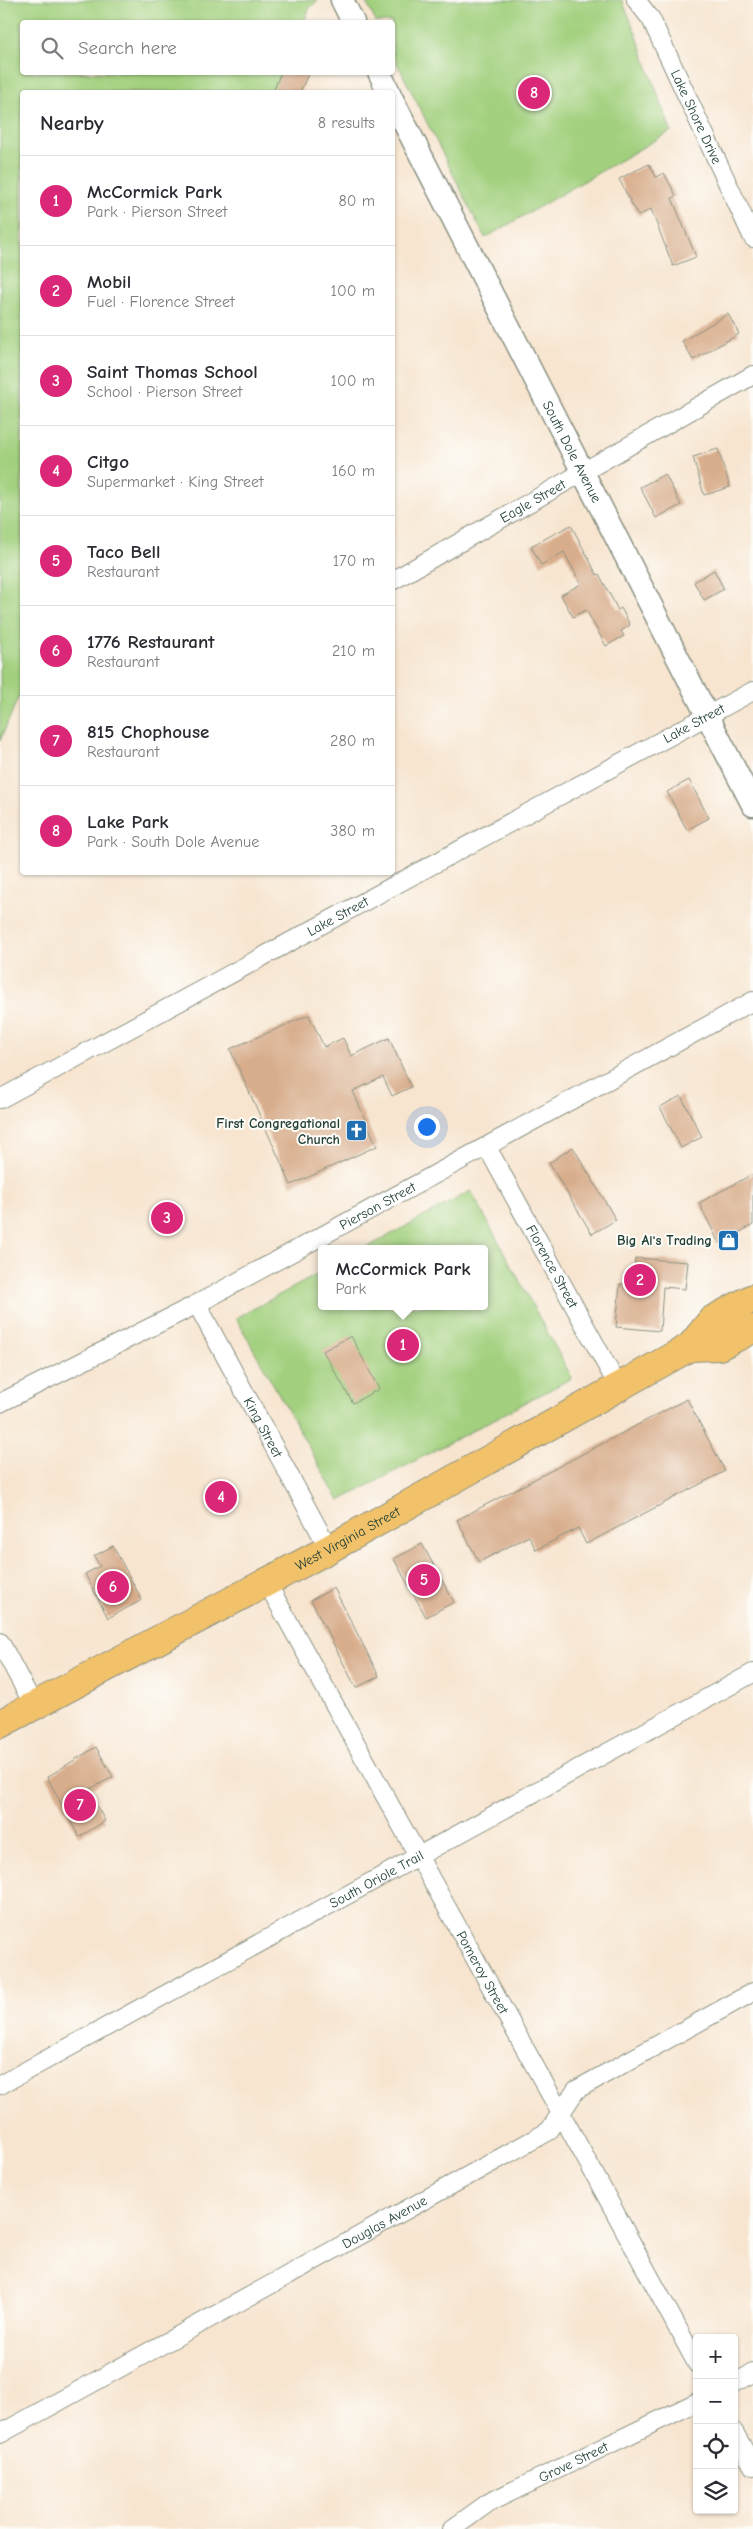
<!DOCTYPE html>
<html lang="en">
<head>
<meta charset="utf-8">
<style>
	:root { --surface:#fff; --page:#f2f2f3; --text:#2b2b33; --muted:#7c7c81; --line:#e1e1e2; --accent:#db2777 }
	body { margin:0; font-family:"Comic Neue",sans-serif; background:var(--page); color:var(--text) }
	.controls { position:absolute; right:15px; bottom:15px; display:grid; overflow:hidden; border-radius:5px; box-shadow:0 1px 4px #0004 }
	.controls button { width:45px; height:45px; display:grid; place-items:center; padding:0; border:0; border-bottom:1px solid var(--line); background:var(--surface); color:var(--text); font:25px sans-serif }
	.you { position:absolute; left:426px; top:1126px; width:18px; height:18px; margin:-12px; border:4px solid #fff; border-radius:50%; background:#1a73e8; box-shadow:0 0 0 8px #1a73e833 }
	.badge { display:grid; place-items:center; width:32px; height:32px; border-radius:50%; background:var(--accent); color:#fff; font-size:16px; font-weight:700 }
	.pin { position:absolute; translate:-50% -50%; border:2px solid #fff; box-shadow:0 1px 5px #0006 }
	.popup { position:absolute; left:318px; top:1245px; width:170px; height:65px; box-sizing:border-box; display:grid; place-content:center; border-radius:5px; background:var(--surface); filter:drop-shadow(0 1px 4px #0005); font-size:16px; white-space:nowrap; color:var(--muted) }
	.popup b { font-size:19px; color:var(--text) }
	.popup::after { content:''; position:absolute; left:50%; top:100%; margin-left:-10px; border:10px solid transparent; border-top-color:var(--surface) }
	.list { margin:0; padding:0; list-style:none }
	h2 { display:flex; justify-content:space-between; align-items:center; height:65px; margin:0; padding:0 20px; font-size:21px }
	h2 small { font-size:16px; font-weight:400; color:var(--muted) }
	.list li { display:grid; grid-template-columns:32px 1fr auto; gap:15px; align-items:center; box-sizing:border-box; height:90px; padding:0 20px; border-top:1px solid var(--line) }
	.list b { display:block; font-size:19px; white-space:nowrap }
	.list p { margin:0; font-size:16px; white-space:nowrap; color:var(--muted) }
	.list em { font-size:16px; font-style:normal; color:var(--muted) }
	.icon { flex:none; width:28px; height:28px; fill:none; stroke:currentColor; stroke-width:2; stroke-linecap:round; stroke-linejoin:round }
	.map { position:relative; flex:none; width:753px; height:2529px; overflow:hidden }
	.search { position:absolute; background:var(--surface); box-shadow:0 1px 4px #0004; left:20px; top:20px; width:375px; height:55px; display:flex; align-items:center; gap:12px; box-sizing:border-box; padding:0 18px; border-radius:5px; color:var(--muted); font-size:19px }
	.panel { position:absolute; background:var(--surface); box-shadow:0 1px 4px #0004; left:20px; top:90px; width:375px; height:785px; border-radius:5px }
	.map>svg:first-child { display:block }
	.green { fill:#a2d07e; stroke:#608659 }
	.building { fill:#d8ad8c }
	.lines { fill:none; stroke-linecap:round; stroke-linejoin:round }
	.minor-casing { stroke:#8b9182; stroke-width:20 }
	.tertiary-casing { stroke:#8b9182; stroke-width:25 }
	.primary-casing { stroke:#8b9182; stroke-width:30 }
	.minor { stroke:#fff; stroke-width:18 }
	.tertiary { stroke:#fff; stroke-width:22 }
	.primary { stroke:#f2c26a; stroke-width:28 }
	.labels { text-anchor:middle; stroke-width:4; stroke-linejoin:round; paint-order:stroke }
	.street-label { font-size:14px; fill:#1f3d34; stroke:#fdfcf7 }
	.poi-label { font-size:14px; font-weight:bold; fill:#1f3d34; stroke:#fdfcf7; text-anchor:end }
</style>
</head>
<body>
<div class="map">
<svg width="753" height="2529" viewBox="0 0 753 2529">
	<rect width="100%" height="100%" fill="#fdfcf7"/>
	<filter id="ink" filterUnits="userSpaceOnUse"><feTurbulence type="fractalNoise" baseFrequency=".02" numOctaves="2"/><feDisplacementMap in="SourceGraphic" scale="10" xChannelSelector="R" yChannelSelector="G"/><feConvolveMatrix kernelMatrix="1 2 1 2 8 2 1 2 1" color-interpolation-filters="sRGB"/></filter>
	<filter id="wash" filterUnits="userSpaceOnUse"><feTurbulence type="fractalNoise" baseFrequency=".0096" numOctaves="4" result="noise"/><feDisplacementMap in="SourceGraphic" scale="20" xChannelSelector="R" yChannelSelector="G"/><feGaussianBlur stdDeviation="1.12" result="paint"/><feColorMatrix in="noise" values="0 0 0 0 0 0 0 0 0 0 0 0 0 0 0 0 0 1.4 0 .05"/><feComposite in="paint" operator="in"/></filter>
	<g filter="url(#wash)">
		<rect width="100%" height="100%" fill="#f7e5d0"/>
		<path class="green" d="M0 0H318L309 9 304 22H22V72L282 73 274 92H22V688L0 741Z
			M365 0H622L635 31 671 131 485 238 393 55 392 22H376Z
			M471 1191 572 1378 339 1501 236 1318 322 1272V1306H484V1249H364Z"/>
		<g id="blocks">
			<path class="building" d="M281 72H309L300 92H273Z
				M649 164 656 177 664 173 676 196 672 198 696 257 673 266 651 209 638 216 619 179Z
				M728 314 739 334 693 360 682 341Z
				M718 449 730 487 704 495 693 457Z
				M665 474 681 505 656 518 640 487Z
				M571 525 597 575 599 574 618 610 621 608 630 625 621 631 624 636 606 646 586 610 573 617 561 595 581 584 564 552 541 565 531 546Z
				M714 570 724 589 704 600 694 582Z
				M689 780 709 818 687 830 667 792Z
				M309 1015 324 1047 343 1038 351 1056 389 1038 411 1087 392 1096 383 1077 353 1091 377 1146 291 1185 230 1049Z
				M681 1096 702 1137 681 1148 660 1107Z
				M573 1147 616 1220 592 1234 549 1163Z
				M753 1174V1225L719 1243 699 1203Z
				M635 1258 688 1262 685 1289 663 1287 660 1331 616 1327 620 1284 633 1285Z
				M351 1336 379 1389 353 1403 323 1351Z
				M687 1399 725 1471 586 1544 578 1528 536 1550 529 1536 479 1562 457 1520Z
				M422 1544 454 1602 426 1617 394 1559Z
				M113 1546 142 1600 108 1618 85 1574 100 1566 94 1556Z
				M334 1588 379 1676 356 1688 311 1600Z
				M96 1747 113 1777 88 1790 105 1821 79 1837 47 1777Z"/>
		</g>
	</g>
	<g filter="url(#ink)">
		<use href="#blocks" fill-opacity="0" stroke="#8b9182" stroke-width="1"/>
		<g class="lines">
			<defs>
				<g id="minor">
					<path id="s1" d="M636 0 651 19 753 238"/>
					<path id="s2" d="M392 581 753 375"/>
					<path id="s3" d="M0 1099 753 691"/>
					<path id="s4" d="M487 1147 618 1386"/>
					<path id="s5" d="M197 1304 329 1549"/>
					<path id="s6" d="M0 1403 197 1304 753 1001"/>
					<path id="s7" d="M267 1583 590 2166 697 2364"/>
					<path d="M0 1642 34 1706"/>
					<path id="s8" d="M0 2085 753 1673"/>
					<path d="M734 2383 753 2373"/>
					<path d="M734 2432 753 2466"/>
					<path id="s9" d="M0 2434 549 2131 576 2090 753 1992"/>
					<path id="s10" d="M452 2529 488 2503 697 2402"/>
				</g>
				<g id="tertiary">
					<path d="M342 0 353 22"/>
					<path d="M379 72 389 92"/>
					<path id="s11" d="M392 99 753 805"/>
				</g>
				<g id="primary">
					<path d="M690 1347 719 1346 753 1329"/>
					<path id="s12" d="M0 1724 329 1549 690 1347 712 1320 753 1298"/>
				</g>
			</defs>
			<use href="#minor" class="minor-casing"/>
			<use href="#tertiary" class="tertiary-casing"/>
			<use href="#primary" class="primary-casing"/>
			<use href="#minor" class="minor"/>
			<use href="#tertiary" class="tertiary"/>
			<use href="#primary" class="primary"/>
		</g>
	</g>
	<defs>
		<symbol id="church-square" viewBox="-11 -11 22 22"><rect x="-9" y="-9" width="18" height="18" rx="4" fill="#1f6fb2" stroke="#fdfcf7"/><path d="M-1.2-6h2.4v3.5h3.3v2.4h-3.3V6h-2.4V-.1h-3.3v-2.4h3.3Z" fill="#fff"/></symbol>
		<symbol id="shop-square" viewBox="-11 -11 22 22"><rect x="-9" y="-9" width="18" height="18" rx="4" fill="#1f6fb2" stroke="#fdfcf7"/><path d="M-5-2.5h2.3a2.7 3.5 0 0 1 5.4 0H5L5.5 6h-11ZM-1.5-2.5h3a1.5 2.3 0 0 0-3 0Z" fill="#fff"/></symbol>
	</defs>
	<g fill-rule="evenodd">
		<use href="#church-square" x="344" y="1118" width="25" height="25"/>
		<use href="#shop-square" x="716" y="1228" width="25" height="25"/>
	</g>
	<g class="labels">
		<g class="street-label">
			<text dy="5" stroke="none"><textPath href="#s1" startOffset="132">Lake Shore Drive</textPath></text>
			<text dy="5" stroke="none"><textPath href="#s11" startOffset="396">South Dole Avenue</textPath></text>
			<text dy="5" stroke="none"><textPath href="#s2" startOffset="162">Eagle Street</textPath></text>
			<text dy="5" stroke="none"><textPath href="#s3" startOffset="789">Lake Street</textPath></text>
			<text dy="5" stroke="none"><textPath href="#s3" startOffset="384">Lake Street</textPath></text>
			<text dy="5" stroke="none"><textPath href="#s6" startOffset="426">Pierson Street</textPath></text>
			<text dy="5" stroke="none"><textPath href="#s4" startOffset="136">Florence Street</textPath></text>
			<text dy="5" stroke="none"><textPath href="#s5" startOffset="140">King Street</textPath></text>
			<text dy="5" stroke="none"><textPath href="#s12" startOffset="394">West Virginia Street</textPath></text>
			<text dy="5" stroke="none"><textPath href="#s8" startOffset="429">South Oriole Trail</textPath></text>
			<text dy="5" stroke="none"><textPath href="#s7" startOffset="445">Pomeroy Street</textPath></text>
			<text dy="5" stroke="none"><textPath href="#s9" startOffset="439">Douglas Avenue</textPath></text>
			<text dy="5" stroke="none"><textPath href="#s10" startOffset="139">Grove Street</textPath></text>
		</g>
		<g class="poi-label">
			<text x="340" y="1128">First Congregational<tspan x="340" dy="16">Church</tspan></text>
			<text x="712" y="1245">Big Al's Trading</text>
		</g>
	</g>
</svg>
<div class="controls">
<button>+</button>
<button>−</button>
<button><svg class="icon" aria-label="locate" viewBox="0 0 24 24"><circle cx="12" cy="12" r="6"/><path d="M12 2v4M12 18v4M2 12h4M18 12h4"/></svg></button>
<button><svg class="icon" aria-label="layers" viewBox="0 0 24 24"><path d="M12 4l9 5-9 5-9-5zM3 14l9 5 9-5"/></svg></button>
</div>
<div class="you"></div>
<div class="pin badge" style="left:403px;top:1345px">1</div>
<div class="popup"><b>McCormick Park</b>Park</div>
<div class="pin badge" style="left:640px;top:1280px">2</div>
<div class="pin badge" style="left:167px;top:1218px">3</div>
<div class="pin badge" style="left:221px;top:1497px">4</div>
<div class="pin badge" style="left:424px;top:1580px">5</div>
<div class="pin badge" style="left:113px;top:1587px">6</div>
<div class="pin badge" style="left:80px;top:1805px">7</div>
<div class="pin badge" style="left:534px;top:93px">8</div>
<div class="search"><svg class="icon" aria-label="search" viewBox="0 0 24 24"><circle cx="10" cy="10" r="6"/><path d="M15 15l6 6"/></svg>Search here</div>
<section class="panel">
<h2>Nearby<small>8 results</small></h2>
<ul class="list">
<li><span class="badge">1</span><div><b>McCormick Park</b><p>Park · Pierson Street</p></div><em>80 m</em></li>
<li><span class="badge">2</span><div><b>Mobil</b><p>Fuel · Florence Street</p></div><em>100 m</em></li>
<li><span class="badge">3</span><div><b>Saint Thomas School</b><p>School · Pierson Street</p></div><em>100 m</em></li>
<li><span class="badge">4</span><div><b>Citgo</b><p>Supermarket · King Street</p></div><em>160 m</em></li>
<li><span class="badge">5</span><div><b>Taco Bell</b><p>Restaurant</p></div><em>170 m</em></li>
<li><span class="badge">6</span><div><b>1776 Restaurant</b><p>Restaurant</p></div><em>210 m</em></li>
<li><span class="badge">7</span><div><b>815 Chophouse</b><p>Restaurant</p></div><em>280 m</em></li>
<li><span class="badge">8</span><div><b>Lake Park</b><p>Park · South Dole Avenue</p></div><em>380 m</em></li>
</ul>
</section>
</div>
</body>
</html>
